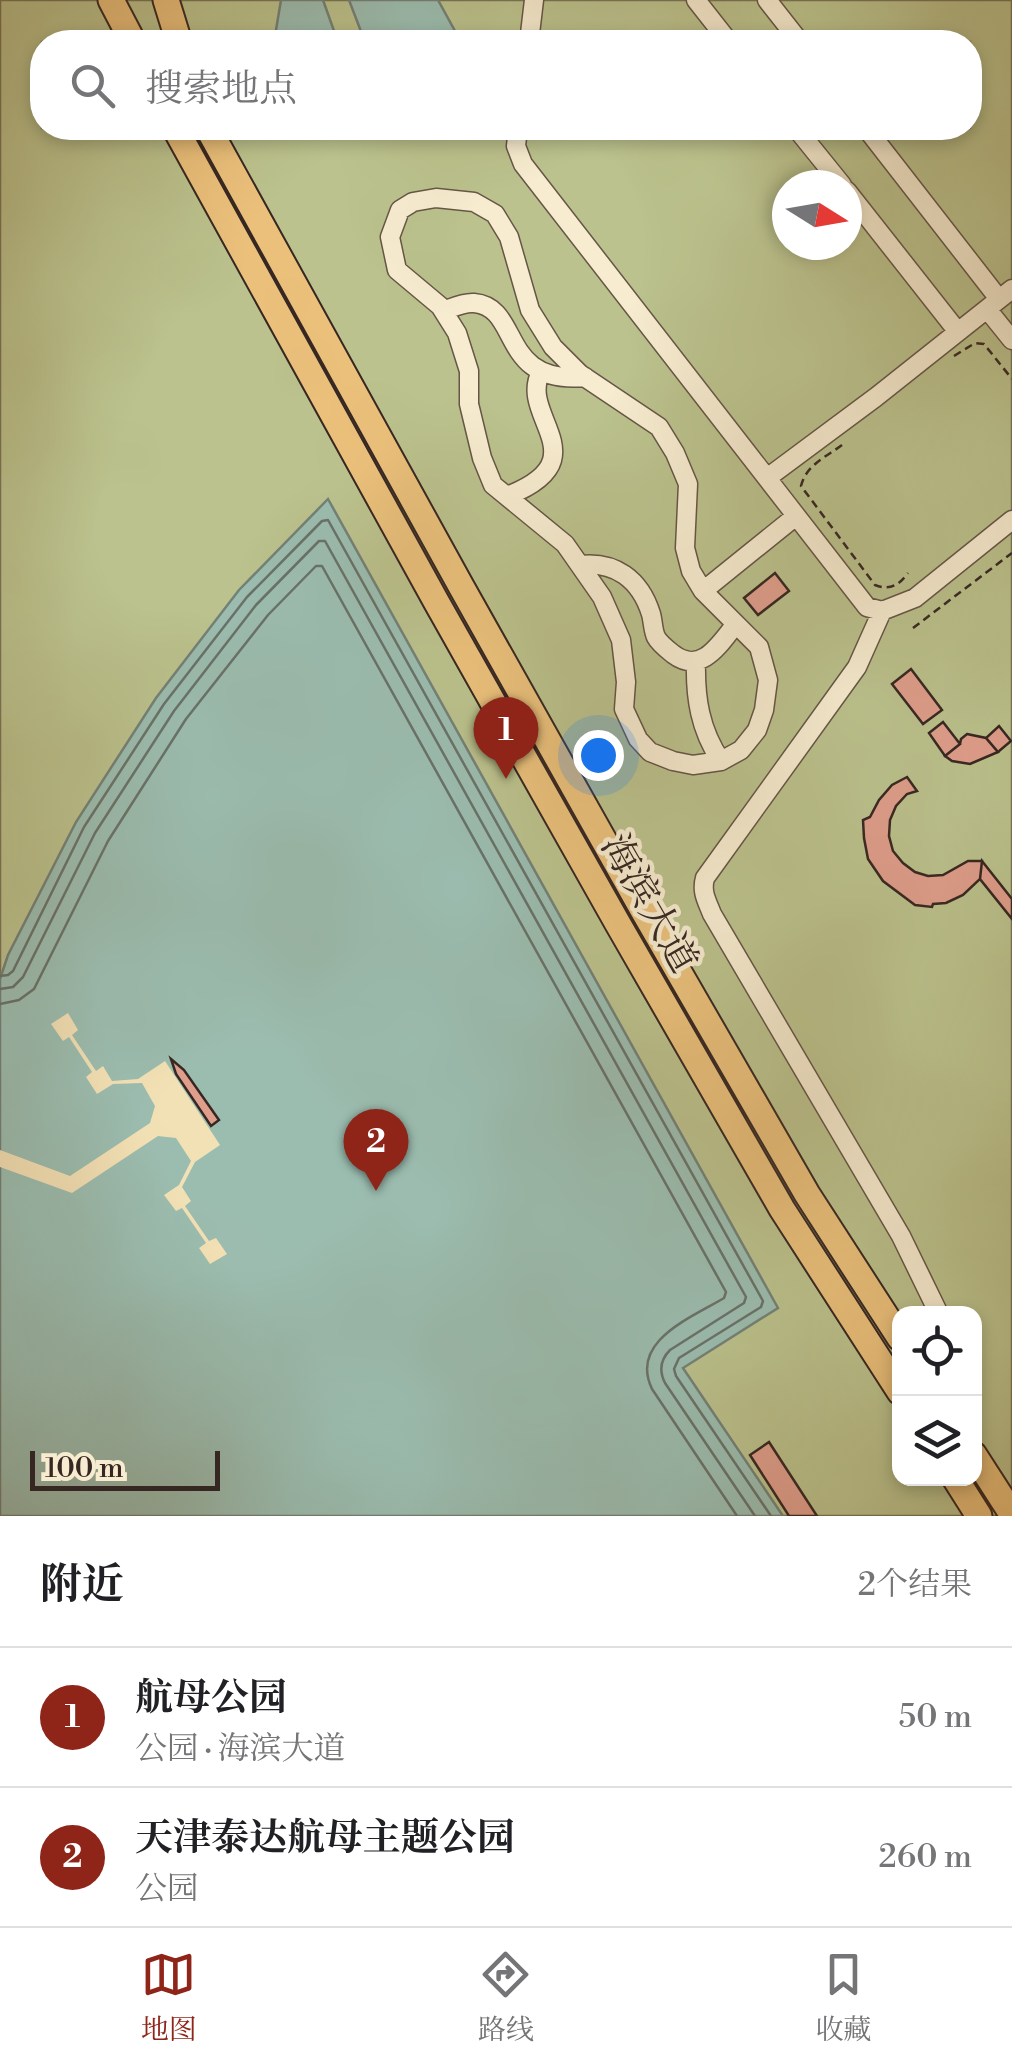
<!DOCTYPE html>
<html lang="zh">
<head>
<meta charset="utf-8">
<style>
	:root { --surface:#fff; --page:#f2f2f2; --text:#202124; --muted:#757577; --line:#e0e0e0; --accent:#8f2418 }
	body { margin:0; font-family:"Libre Bodoni","Noto Serif SC",serif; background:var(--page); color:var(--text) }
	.controls { position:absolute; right:30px; bottom:30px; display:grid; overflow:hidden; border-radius:20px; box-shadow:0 5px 15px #0003 }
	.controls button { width:90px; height:90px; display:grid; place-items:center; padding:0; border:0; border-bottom:2px solid var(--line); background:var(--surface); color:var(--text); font:50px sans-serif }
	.compass { position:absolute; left:772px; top:170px; width:90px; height:90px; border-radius:50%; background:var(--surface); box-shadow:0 5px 15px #0003; rotate:101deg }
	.scale { position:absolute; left:30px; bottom:25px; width:190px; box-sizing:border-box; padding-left:10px; border:5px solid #362722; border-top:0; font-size:28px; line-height:35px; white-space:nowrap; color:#362722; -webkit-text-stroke:8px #f7ecd0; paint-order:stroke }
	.you { position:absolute; left:598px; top:755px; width:35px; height:35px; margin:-25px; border:8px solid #fff; border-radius:50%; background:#1a73e8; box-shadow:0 0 0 15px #1a73e833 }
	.badge { display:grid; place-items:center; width:65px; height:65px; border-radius:50%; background:var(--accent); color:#fff; font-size:32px; font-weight:700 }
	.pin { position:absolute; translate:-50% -82px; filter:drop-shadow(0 2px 5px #0008) }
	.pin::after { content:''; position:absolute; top:52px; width:35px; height:30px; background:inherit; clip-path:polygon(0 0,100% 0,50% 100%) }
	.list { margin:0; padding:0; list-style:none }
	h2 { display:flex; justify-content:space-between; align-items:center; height:130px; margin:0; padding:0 40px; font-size:42px }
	h2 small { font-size:32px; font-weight:400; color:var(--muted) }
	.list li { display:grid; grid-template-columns:65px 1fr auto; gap:30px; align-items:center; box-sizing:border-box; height:140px; padding:0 40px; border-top:2px solid var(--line) }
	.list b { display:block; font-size:38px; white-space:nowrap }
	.list p { margin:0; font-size:32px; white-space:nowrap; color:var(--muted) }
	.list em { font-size:32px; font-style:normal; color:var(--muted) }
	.icon { flex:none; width:55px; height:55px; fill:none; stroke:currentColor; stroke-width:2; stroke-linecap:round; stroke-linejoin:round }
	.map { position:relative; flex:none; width:1012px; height:1516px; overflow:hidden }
	.search { position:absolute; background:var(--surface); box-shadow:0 5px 15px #0003; left:30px; right:30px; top:30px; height:110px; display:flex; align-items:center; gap:25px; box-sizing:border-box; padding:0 35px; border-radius:40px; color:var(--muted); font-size:38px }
	.sheet { height:410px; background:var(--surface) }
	nav { display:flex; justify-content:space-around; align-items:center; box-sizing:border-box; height:140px; border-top:2px solid var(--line); background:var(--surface); font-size:28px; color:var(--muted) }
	nav a { display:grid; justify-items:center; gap:5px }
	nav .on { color:var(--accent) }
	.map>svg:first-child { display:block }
	.green { fill:#bbc28d; stroke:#787458; stroke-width:2.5; fill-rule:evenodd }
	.water { fill:#9bbdb0; stroke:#738177; stroke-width:2.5 }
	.pier { fill:#f3e1b6 }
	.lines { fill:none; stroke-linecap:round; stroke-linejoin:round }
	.shore { stroke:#687269; stroke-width:2.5 }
	.building { fill:#df9e8c; stroke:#362722; stroke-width:2.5 }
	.minor-casing { stroke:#655647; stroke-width:21 }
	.highway-casing { stroke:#362722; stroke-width:29 }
	.path { stroke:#362722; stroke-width:2.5; stroke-dasharray:8 5; stroke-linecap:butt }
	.minor { stroke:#f7ecd0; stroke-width:18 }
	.highway { stroke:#eac07b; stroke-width:25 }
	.labels { text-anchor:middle; stroke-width:9; stroke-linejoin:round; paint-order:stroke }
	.street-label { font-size:38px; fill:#362722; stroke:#f7ecd0 }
</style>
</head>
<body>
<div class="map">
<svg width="1012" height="1516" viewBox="0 0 1012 1516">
	<rect width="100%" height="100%" fill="#f3e1b6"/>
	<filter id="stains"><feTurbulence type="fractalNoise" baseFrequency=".002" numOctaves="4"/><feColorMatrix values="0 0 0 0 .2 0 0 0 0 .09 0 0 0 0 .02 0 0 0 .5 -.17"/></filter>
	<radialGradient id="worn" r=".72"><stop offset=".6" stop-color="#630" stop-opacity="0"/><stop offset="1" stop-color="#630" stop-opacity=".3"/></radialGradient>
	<path class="green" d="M0 0H1012V1516H0ZM42 42H970V128H42ZM787 185H847V245H787ZM900 1314H974V1478H900Z"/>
	<path class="water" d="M281 0H323L338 42H279L276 30Z
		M349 0H438L461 42H365Z
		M328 499 778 1308 683 1368 783 1516H0V979L8 955 76 822 156 698 239 590Z"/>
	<path class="pier" d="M68 1013 78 1030 72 1035 96 1071 103 1066 112 1081 138 1079 165 1061 220 1145 195 1162 182 1187 191 1201 185 1206 209 1241 216 1238 227 1254 210 1264 199 1248 206 1243 182 1208 176 1211 164 1195 179 1185 191 1161 176 1138 158 1136 72 1193 0 1167V1150L70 1176 150 1123 155 1106 142 1083 113 1084 97 1094 86 1077 92 1072 69 1037 63 1041 51 1024Z"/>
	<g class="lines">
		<path class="shore" d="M0 976 8 975 13 971 84 827 164 704 247 597 322 521 328 520 763 1301 761 1307 679 1358 674 1369 676 1376 771 1516
			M0 989 13 987 23 977 95 833 174 711 256 605 319 541H325L746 1297 744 1303 670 1350C660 1360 659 1371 665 1383L755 1516
			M0 1004 19 1000 34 989 108 841 186 719 268 615 316 566H322L726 1292 724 1298C691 1318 629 1341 652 1389L737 1516"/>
	</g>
	<path class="building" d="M775 573 789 591 758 615 744 598Z
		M911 669 942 710 923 724 892 684Z
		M943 722 960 744 945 756 929 733Z
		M999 726 1011 741 998 752 986 738Z
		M967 734 986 738 998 752 970 764 952 761 945 756 960 744 961 739Z
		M907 777 917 791 907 794 896 806 890 820 889 836 893 851 903 863 915 872 928 876 943 875 968 861H982L980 879 963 895 946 903 933 904 932 907 915 905 883 881 868 859 864 838 863 820 870 817 879 800 892 785Z
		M982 861 1012 899V919L980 879Z
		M171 1059 184 1070 219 1120 211 1126 176 1074Z
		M769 1442 817 1516H789L750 1455Z"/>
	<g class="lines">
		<defs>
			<path id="minor" d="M696 0 729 42
				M767 0 800 42
				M529 42 534 0
				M518 128 516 146 523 164 867 607 882 611 915 598 1012 520
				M796 128 842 185
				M866 128 999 299
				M847 191 958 332
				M987 309 1012 340
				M443 311C452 308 463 302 474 303 522 307 498 385 585 377
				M767 478 876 397 1012 289
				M507 496C602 459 517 416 541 372
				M580 565C615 561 640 579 651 614 653 621 653 631 656 637 659 643 668 650 673 654 701 675 719 645 735 625
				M703 591 691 571 685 548 688 484 675 453 659 427 580 374 553 347 530 310 509 237 495 214 474 202 436 198 413 202 400 210 390 237 397 270 440 306 457 333 469 371V404L482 458 493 485 565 544 602 597 621 640 626 682 624 709 638 739 650 752 673 761 693 765 721 761 741 750 757 730 764 710 768 680 759 647 703 591 796 516
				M882 611 857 667 705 878C701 892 707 901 712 914L901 1236 939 1314
				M696 661C695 698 700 730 721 761"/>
			<path id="highway" d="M111 0 133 42
				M166 0 179 42
				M175 128 437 603 618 924 782 1209 900 1392
				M208 128 462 588 643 910 807 1194 900 1338
				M974 1455 1012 1514
				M955 1478 979 1516"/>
		</defs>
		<use href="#minor" class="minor-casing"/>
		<use href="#highway" class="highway-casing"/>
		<path class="path" d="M954 356 975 343 984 344 1012 379
			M842 445C826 457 806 465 801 486L875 585C890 591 899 585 908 573
			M913 628 1012 553"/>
		<use href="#minor" class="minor"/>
		<use href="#highway" class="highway"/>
	</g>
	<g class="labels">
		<g class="street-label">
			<text transform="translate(650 903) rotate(60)" y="13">海滨大道</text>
		</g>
	</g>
	<rect width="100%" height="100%" filter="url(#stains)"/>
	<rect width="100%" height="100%" fill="url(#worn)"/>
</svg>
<div class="controls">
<button><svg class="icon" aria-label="locate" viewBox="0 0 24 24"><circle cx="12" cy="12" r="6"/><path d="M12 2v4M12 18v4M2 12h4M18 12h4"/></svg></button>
<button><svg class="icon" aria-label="layers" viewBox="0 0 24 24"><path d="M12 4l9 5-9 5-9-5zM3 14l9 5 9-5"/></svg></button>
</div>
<svg class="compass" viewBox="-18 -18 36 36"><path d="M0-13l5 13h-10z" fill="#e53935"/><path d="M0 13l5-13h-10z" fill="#757577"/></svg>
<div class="scale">100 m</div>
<div class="you"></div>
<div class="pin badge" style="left:506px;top:779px">1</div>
<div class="pin badge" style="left:376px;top:1191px">2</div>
<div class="search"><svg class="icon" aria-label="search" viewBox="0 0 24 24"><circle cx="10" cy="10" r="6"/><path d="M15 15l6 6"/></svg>搜索地点</div>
</div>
<section class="sheet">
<h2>附近<small>2个结果</small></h2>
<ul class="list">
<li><span class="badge">1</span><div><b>航母公园</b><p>公园 · 海滨大道</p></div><em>50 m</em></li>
<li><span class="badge">2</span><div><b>天津泰达航母主题公园</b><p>公园</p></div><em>260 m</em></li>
</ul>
</section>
<nav>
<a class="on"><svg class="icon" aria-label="map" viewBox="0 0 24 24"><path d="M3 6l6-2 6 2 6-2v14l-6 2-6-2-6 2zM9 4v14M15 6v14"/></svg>地图</a>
<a><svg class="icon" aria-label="directions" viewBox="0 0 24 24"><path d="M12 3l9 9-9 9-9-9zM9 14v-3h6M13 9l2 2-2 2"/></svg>路线</a>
<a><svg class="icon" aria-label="saved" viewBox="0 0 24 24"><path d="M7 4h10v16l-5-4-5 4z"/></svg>收藏</a>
</nav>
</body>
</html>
